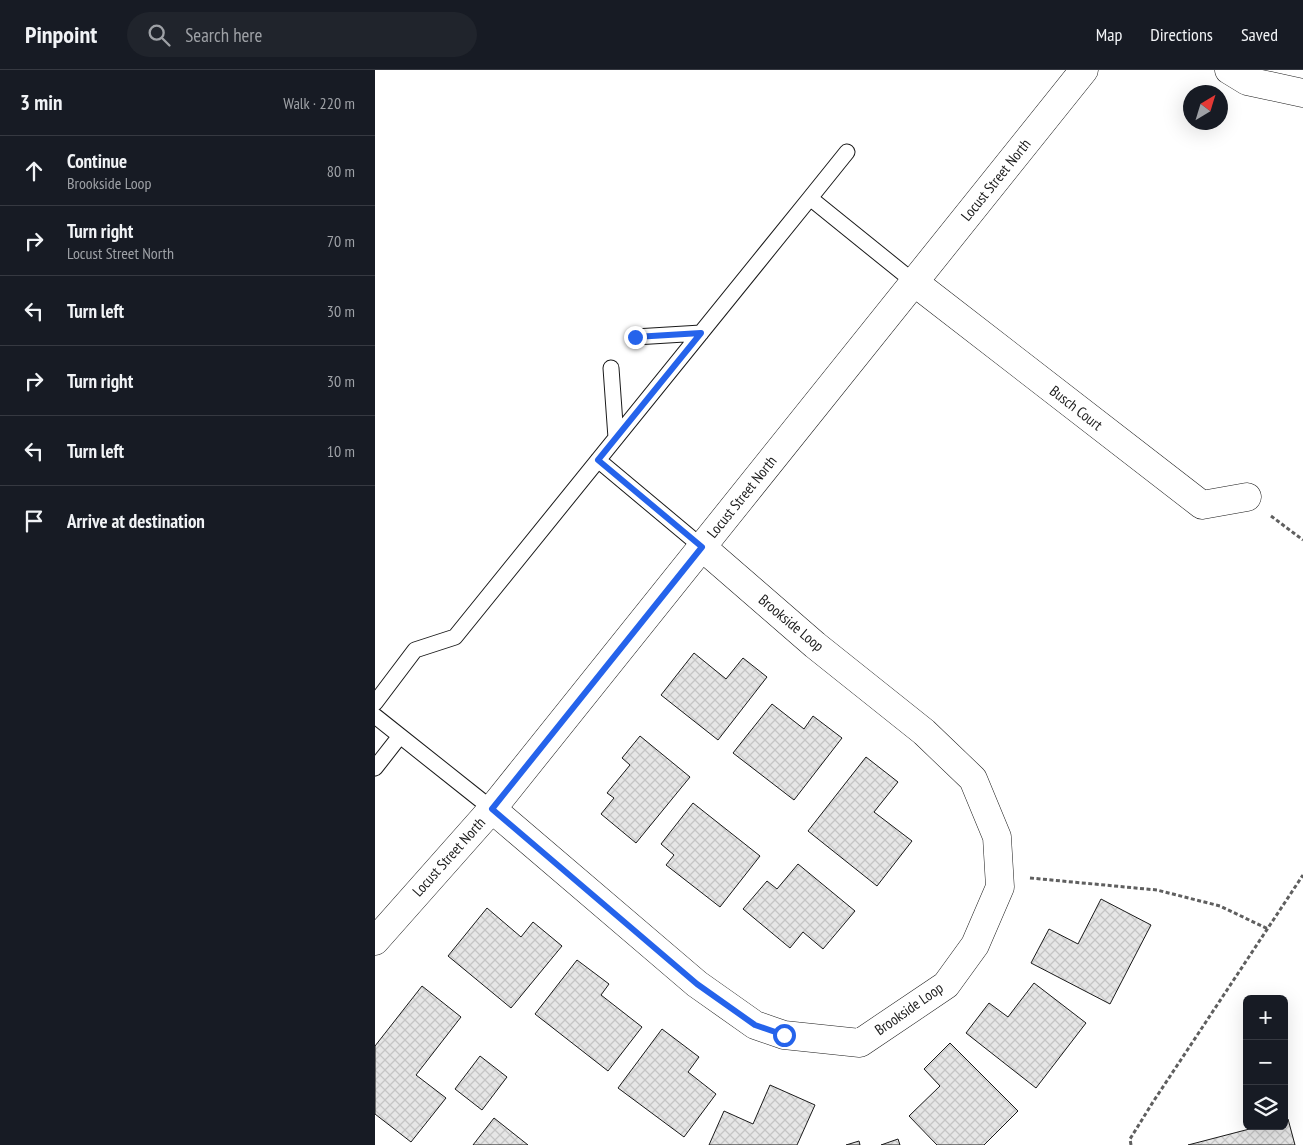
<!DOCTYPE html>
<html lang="en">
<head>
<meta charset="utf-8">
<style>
	:root { --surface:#171b24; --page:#20242c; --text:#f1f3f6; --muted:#9ea1a6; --line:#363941 }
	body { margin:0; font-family:"PT Sans Narrow",sans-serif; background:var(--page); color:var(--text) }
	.controls { position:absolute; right:15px; bottom:15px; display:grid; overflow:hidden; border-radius:8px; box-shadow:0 5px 20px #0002 }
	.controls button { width:45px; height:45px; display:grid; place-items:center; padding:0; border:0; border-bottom:1px solid var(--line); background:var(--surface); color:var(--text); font:25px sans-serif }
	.compass { position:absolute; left:808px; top:15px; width:45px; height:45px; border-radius:50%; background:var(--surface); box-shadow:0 5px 20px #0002; rotate:38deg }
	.stop { position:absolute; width:15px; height:15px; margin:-11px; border:4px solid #2563eb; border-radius:50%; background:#fff }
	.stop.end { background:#2563eb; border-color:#fff; box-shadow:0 1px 5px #0008 }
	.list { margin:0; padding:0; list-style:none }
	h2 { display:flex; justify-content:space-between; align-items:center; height:65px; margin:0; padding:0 20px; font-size:21px }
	h2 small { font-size:16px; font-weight:400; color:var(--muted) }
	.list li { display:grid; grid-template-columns:32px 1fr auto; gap:15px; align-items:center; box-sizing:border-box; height:70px; padding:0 20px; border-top:1px solid var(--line) }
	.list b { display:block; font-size:19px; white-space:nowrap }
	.list p { margin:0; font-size:16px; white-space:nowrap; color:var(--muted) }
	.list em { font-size:16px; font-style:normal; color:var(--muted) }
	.icon { flex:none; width:28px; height:28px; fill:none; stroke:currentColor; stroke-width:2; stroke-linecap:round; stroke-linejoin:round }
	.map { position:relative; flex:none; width:928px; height:1075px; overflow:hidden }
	header { display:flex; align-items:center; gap:30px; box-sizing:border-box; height:70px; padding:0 25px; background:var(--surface); border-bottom:1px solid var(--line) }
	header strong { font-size:24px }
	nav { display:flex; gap:28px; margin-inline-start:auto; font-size:18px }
	.search { width:350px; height:45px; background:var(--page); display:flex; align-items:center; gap:12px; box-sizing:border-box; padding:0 18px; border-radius:28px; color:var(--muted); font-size:19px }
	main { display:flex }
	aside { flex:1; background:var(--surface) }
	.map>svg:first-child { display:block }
	.building { fill:url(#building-cross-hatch); stroke:#1a1a1a }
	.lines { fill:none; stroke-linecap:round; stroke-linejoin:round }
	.lane-casing { stroke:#1a1a1a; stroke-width:17 }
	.street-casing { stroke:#1a1a1a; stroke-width:29 }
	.secondary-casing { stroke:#1a1a1a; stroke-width:29 }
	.path { stroke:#5f5f5f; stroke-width:3; stroke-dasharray:4 2.5; stroke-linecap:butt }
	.lane { stroke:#fff; stroke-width:15 }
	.street { stroke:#fff; stroke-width:28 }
	.secondary { stroke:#fff; stroke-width:28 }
	.route { stroke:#2563eb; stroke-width:6 }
	.labels { text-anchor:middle; stroke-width:4; stroke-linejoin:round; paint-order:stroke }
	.street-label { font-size:15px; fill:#1a1a1a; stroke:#fff }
</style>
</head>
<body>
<header>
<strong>Pinpoint</strong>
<div class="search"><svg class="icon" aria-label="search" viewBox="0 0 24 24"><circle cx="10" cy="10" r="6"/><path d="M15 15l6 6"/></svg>Search here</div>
<nav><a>Map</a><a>Directions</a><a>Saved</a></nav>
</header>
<main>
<aside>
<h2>3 min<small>Walk · 220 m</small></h2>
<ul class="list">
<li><svg class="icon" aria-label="ahead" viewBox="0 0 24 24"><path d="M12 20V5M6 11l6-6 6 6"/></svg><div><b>Continue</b><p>Brookside Loop</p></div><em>80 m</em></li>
<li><svg class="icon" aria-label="right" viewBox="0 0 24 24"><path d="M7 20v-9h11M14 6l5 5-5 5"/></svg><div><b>Turn right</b><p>Locust Street North</p></div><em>70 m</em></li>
<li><svg class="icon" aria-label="left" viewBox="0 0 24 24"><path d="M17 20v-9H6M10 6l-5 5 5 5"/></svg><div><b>Turn left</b></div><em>30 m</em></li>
<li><svg class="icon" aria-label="right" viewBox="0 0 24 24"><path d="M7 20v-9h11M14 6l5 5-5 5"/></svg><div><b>Turn right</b></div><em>30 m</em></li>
<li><svg class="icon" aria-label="left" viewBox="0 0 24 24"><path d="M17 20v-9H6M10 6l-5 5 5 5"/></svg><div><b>Turn left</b></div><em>10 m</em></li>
<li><svg class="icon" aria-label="arrive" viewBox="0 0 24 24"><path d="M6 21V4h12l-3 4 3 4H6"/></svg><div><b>Arrive at destination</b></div></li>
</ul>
</aside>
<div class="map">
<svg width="928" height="1075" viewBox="0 0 928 1075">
	<defs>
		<pattern id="building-cross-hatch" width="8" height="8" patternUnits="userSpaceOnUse" patternTransform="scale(1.25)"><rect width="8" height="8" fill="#e6e6e6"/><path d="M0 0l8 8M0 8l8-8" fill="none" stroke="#c5c5c5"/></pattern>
	</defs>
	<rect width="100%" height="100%" fill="#fff"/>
	<path class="building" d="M319 583 351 609 368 588 392 607 343 670 286 625Z
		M397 634 429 659 438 646 467 668 419 730 358 683Z
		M265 666 315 707 261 773 226 744 239 728 232 723 255 695 247 688Z
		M491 687 523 712 499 742 537 771 502 816 433 761Z
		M318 733 385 786 345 837 291 795 299 785 286 774Z
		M423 794 480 841 448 879 428 862 415 878 368 839 392 811 402 819Z
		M726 829 776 855 735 934 656 893 674 859 703 874Z
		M112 838 146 867 158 852 187 876 136 938 73 886Z
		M202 890 234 914 226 925 267 957 233 1001 160 944Z
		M659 913 711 953 661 1018 591 963 614 933 633 947Z
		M47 916 86 947 41 1005 71 1028 36 1072 0 1044V976Z
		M287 959 324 987 313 1002 341 1024 309 1067 243 1018Z
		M575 973 643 1041 609 1075H562L534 1046 565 1016 549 999Z
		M105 986 132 1007 107 1040 80 1019Z
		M395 1015 440 1035 422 1075H334L349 1041 378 1054Z
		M119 1048 153 1075H98Z
		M913 1049 920 1075H813L886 1056H909V1050Z
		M523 1069 525 1075H506Z
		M484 1071 485 1075H471Z"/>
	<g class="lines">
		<defs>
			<path id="lane" d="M435 128 472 82
				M260 267 326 263
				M236 298 241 368
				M223 390 327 477
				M0 633 40 580 80 567 435 128 539 212
				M0 646 117 739
				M0 698 25 666"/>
			<path id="street" d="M854 0 872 11 928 23
				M539 212 827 435 872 427
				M117 739 322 914 380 955 409 965 485 973 571 915 600 875 625 817 622 767 598 709 549 662 440 575 327 477"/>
			<path id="secondary" d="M0 871 117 739 709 0"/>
		</defs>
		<use href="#lane" class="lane-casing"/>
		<use href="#street" class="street-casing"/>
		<use href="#secondary" class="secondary-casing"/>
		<path class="path" d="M896 446 928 470
			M655 808 782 820 845 836 893 859
			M756 1075 755 1069 778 1032 928 805"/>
		<use href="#lane" class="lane"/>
		<use href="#street" class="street"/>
		<use href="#secondary" class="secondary"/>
	</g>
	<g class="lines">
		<path class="route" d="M260 267 326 263 223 390 327 477 117 739 322 914 380 955 409 965"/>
	</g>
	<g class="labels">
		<g class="street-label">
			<text transform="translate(621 110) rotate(-51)" y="5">Locust Street North</text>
			<text transform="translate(701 338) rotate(38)" y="5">Busch Court</text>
			<text transform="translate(367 427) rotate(-51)" y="5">Locust Street North</text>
			<text transform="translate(416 553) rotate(40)" y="5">Brookside Loop</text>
			<text transform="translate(74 787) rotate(-48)" y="5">Locust Street North</text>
			<text transform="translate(534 939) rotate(-35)" y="5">Brookside Loop</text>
		</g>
	</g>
</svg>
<div class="controls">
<button>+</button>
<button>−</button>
<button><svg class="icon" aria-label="layers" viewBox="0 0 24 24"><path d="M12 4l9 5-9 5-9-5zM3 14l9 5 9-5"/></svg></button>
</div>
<svg class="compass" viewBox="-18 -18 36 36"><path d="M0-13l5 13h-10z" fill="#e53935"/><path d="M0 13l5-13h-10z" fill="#9ea1a6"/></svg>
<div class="stop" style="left:409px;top:965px"></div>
<div class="stop end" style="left:260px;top:267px"></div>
</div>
</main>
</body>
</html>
